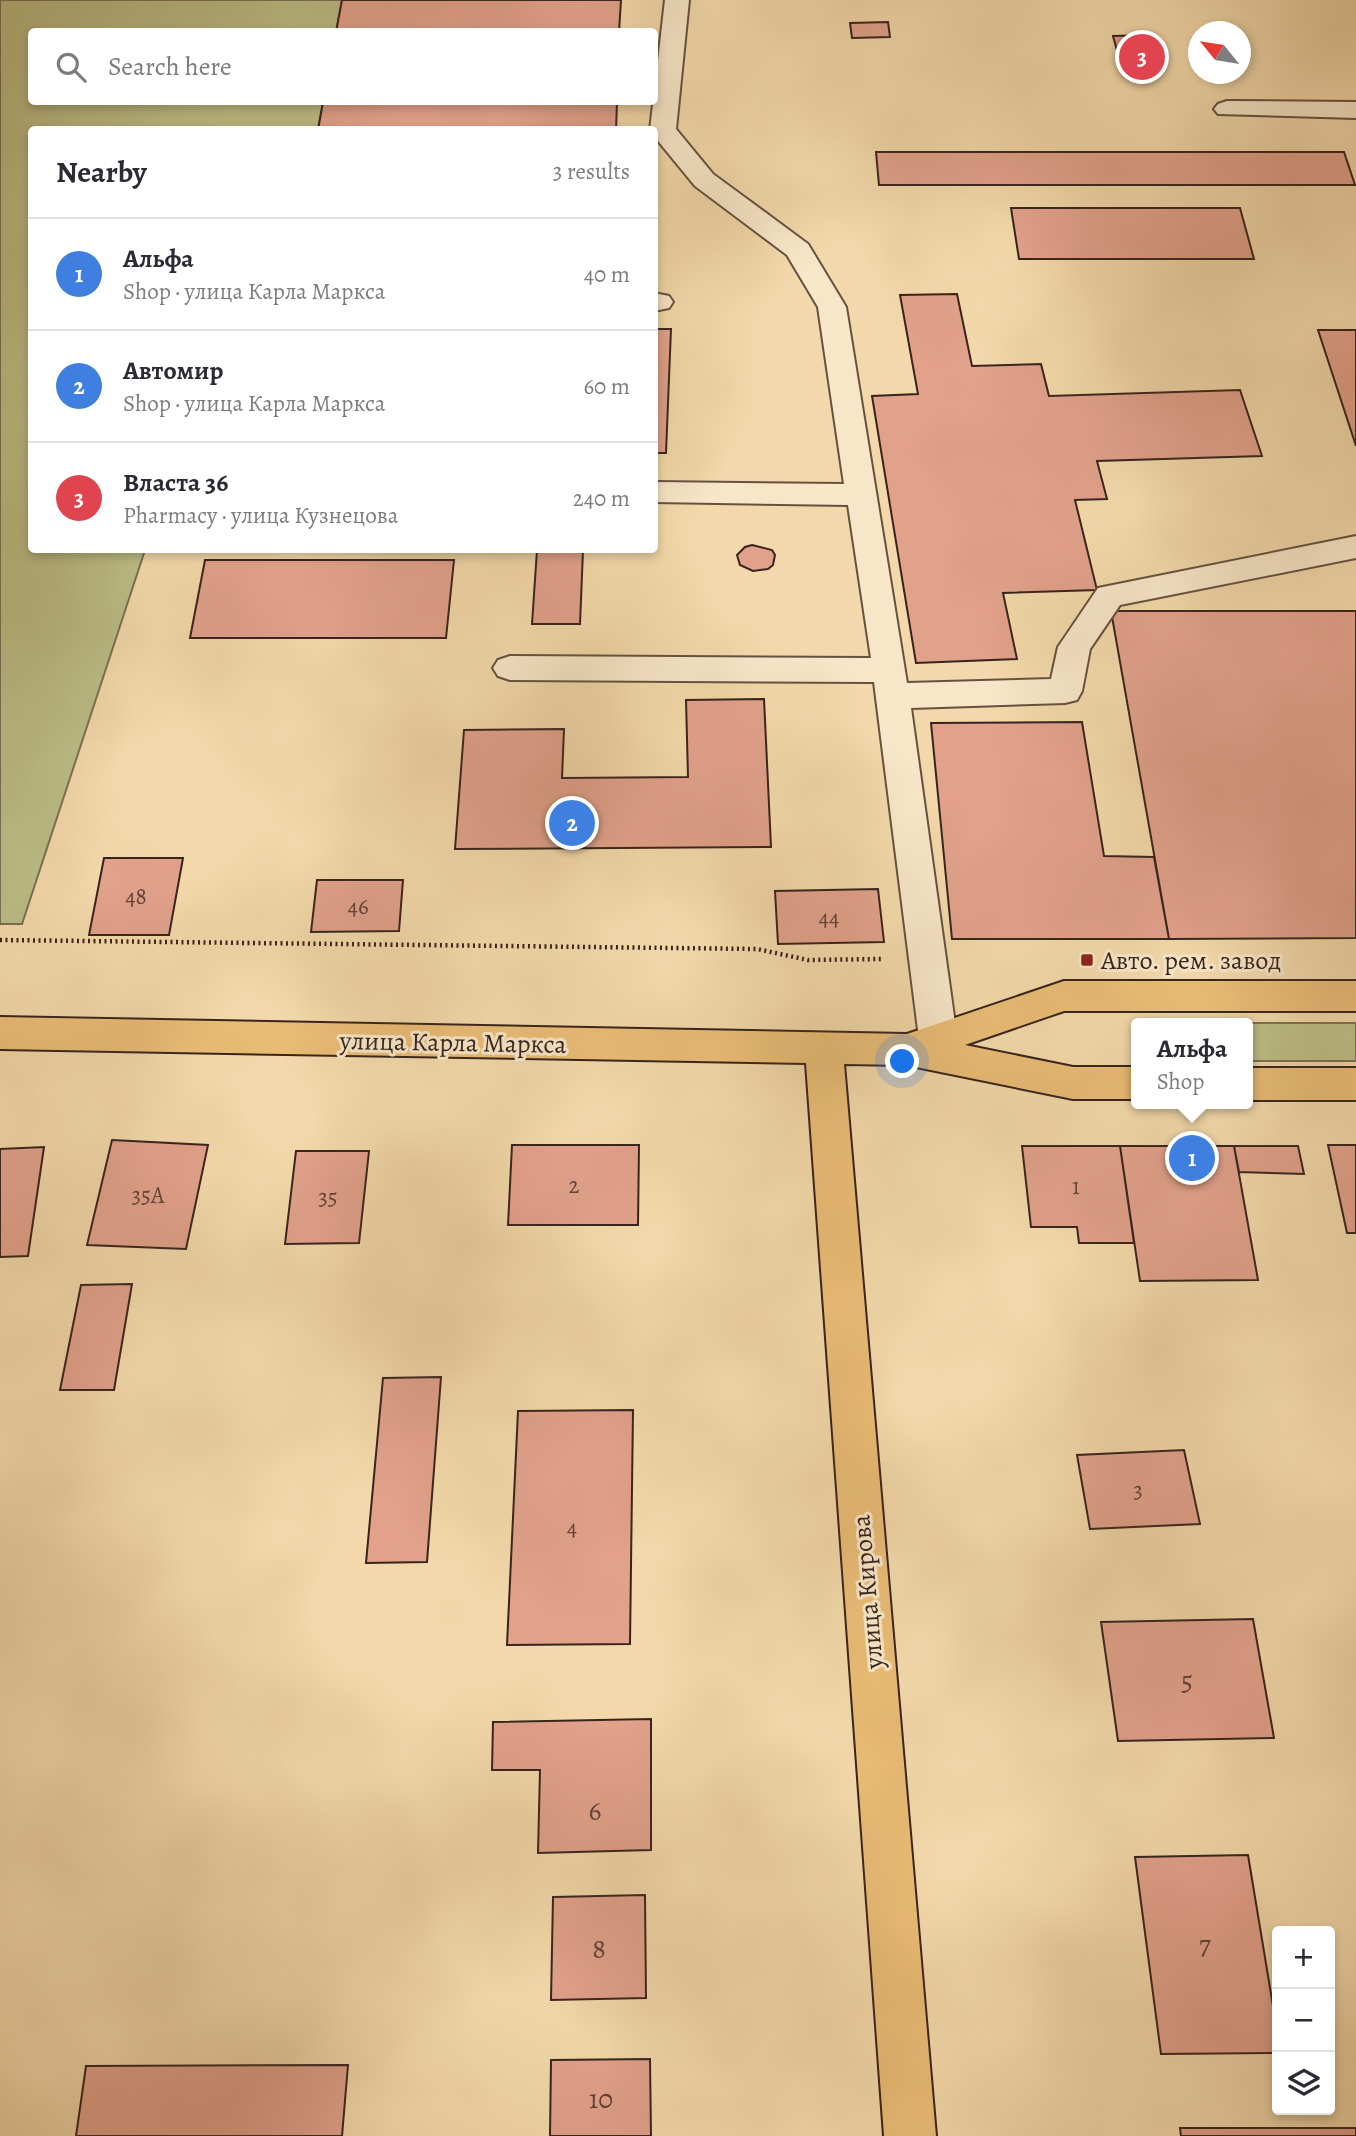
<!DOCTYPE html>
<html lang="en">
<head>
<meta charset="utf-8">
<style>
	:root { --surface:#fff; --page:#f7f7f7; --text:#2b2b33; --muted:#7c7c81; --line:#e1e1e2; --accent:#ea580c }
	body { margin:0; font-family:Alegreya,serif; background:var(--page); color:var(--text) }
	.controls { position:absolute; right:21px; bottom:21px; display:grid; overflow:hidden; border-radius:7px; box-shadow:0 4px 10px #0003 }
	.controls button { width:63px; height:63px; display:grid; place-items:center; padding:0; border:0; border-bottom:2px solid var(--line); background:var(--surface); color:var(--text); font:35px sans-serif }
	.compass { position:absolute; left:1188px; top:21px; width:63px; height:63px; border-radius:50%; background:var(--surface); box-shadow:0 4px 10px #0003; rotate:300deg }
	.you { position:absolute; left:903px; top:1062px; width:24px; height:24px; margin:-18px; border:5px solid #fff; border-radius:50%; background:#1a73e8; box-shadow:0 0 0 10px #1a73e833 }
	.badge { display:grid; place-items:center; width:46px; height:46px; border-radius:50%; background:var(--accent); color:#fff; font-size:23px; font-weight:700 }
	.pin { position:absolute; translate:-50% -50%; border:4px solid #fff; box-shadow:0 2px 7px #0006 }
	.popup { position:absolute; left:1131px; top:1018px; width:122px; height:91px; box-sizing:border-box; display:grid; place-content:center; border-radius:7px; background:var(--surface); filter:drop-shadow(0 2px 5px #0005); font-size:23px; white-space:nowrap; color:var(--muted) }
	.popup b { font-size:26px; color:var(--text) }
	.popup::after { content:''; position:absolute; left:50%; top:100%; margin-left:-14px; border:14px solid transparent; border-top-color:var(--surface) }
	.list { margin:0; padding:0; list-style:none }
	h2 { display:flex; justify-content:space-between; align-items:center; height:91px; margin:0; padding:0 28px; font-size:30px }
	h2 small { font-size:23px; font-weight:400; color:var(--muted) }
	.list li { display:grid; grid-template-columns:46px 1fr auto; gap:21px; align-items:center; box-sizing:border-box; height:112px; padding:0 28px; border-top:2px solid var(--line) }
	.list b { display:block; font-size:26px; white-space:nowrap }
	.list p { margin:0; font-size:23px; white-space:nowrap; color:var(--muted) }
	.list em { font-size:23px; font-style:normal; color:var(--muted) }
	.icon { flex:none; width:38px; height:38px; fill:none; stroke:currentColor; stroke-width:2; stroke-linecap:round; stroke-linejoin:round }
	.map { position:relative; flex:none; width:1356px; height:2136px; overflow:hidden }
	.search { position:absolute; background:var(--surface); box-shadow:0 4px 10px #0003; left:28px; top:28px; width:630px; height:77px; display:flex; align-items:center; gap:18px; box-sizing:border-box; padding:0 24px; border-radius:7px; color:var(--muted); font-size:26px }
	.panel { position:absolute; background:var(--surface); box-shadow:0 4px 10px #0003; left:28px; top:126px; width:630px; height:427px; border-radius:7px }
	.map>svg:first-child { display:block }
	.green { fill:#bcbe87; stroke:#7a7152; stroke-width:2 }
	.building { fill:#e1a18b; stroke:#38241d; stroke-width:2 }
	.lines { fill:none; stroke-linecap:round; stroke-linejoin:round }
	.minor-casing { stroke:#665140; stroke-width:4 }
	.major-casing { stroke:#38241d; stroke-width:4 }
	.path { stroke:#38241d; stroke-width:4.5; stroke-dasharray:2 3.5; stroke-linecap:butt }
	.minor { fill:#f7e6c8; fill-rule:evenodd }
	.major { fill:#e9bc75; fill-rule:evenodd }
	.poi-dot { fill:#8f2418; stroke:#f7e6c8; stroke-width:2.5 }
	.labels { text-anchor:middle; stroke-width:6; stroke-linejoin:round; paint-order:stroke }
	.number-label { font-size:23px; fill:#624338 }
	.poi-label { font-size:26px; fill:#38241d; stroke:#f7e6c8; text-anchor:start }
	.street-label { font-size:26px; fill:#38241d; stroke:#f7e6c8 }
	.near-number-label { font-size:28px; fill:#624338 }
</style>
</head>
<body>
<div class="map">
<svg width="1356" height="2136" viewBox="0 0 1356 2136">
	<rect width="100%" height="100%" fill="#f2d8aa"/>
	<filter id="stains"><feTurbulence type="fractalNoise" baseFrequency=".00286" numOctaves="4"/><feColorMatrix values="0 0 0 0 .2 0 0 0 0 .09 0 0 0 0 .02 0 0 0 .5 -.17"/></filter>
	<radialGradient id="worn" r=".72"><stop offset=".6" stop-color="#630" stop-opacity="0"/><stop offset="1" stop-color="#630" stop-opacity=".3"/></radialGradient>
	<path class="green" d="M0 0H342L336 31 32 32V102H323L318 129 32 130V550H145L22 924H0Z
		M1210 1023H1356V1061H1248V1023Z"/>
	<path class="building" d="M342 0H621L619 32H336Z
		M888 22 890 37 852 38 850 23Z
		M1155 35 1164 65H1121L1113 36Z
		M323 102H617L616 130H318Z
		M876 152H1344L1355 185H879Z
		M1011 208H1240L1254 259H1019Z
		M957 294 972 366 1041 364 1049 396 1240 390 1262 456 1097 461 1107 499 1075 500 1097 590 1003 593 1017 659 916 663 872 396 918 394 900 295Z
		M654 329H671L666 453H654Z
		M1318 330H1356V446Z
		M752 545 772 550 775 555 773 565 768 569 753 571 740 565 737 555 745 547Z
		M537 550H583L580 624H532Z
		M205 560H454L446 638H190Z
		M1111 611H1356V938L1169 939Z
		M764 699 771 847 455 849 464 730 564 729 562 778 688 777 686 700Z
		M1082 722 1104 856 1154 857 1169 939H952L931 723Z
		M104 858H183L169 935H89Z
		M317 880H403L399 931 311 932Z
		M878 889 884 942 778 944 775 891Z
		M112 1140 208 1145 186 1249 87 1245Z
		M512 1145H639L638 1225H508Z
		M1328 1145H1356V1233H1347Z
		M1022 1146H1120L1134 1243H1079L1077 1227H1031Z
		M1120 1146H1234L1258 1280 1140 1281Z
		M1234 1146H1298L1304 1174 1239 1172Z
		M44 1147 28 1256 0 1257V1149Z
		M296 1151H369L359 1243 285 1244Z
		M132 1284 114 1390H60L81 1285Z
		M441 1377 427 1562 366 1563 383 1378Z
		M633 1410 630 1644 507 1645 518 1411Z
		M1184 1450 1200 1524 1090 1529 1077 1455Z
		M1253 1619 1274 1738 1118 1741 1101 1622Z
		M651 1719V1850L538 1853 540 1770H492L493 1722Z
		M1248 1855 1277 2030V2053L1161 2054 1135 1857Z
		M645 1895 646 1998 551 2000 553 1897Z
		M650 2059 651 2136H550L551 2060Z
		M348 2065 342 2136H76L86 2066Z
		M1180 2128H1356V2136H1181Z"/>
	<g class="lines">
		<defs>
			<path id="minor" d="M665 0H689L676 129 713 174 808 244 846 307 907 683 1051 679 1058 647 1098 588 1356 536V558L1120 605 1090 649 1082 691 1077 700 1065 703 911 708 957 1038 951 1049 938 1054 925 1049 919 1038 874 682 510 680 498 676 493 668 498 660 510 656 871 658 848 505 654 502V482L844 484 818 307 787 255 695 186 654 136V130H650Z
				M1227 101 1356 102V118L1218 114 1214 109 1218 104Z
				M654 293 669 296 673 302 669 308 654 311Z"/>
			<path id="major" d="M1064 981H1356V1011H1064L965 1045 1073 1067H1136V1099H1073L906 1065 844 1064 936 2136H884L806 1063 0 1049V1017L907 1034Z
				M1248 1068H1356V1100H1248Z"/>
		</defs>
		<use href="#minor" class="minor-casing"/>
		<use href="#major" class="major-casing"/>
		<path class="path" d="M0 940 757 949 808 960 881 959"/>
		<use href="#minor" class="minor"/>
		<use href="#major" class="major"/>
	</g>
	<rect class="poi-dot" x="1080" y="953" width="14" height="14" rx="3.5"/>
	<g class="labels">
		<g class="number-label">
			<text x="136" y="904">48</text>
			<text x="358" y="914">46</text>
			<text x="829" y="925">44</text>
			<text x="574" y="1193">2</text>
			<text x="1076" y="1194">1</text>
			<text x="148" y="1203">35А</text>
			<text x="328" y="1205">35</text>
			<text x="1138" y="1498">3</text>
			<text x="572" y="1535">4</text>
		</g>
		<g class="poi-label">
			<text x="1101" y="969">Авто. рем. завод</text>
		</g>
		<g class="street-label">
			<text transform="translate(453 1042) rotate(1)" y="9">улица Карла Маркса</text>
			<text transform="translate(867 1592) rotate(-95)" y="9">улица Кирова</text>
		</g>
		<g class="near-number-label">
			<text x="1187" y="1690">5</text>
			<text x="595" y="1820">6</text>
			<text x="1205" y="1954">7</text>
			<text x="599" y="1958">8</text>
			<text x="601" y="2108">10</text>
		</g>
	</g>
	<rect width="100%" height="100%" filter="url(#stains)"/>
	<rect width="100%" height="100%" fill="url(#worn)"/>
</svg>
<div class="controls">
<button>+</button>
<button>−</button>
<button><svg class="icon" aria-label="layers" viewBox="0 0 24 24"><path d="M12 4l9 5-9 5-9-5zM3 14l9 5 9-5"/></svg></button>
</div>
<svg class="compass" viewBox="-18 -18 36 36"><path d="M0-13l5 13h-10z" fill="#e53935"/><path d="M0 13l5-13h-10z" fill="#7c7c81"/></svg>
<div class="you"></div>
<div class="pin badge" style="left:1192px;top:1158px;background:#3f7fe0">1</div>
<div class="popup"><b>Альфа</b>Shop</div>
<div class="pin badge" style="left:572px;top:823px;background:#3f7fe0">2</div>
<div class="pin badge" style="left:1142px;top:57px;background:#e0444e">3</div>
<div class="search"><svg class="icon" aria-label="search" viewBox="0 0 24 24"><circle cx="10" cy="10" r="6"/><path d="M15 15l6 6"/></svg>Search here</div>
<section class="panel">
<h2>Nearby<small>3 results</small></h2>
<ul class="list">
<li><span class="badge" style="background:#3f7fe0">1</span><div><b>Альфа</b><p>Shop · улица Карла Маркса</p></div><em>40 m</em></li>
<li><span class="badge" style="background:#3f7fe0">2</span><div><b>Автомир</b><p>Shop · улица Карла Маркса</p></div><em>60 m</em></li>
<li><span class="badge" style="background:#e0444e">3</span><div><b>Власта 36</b><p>Pharmacy · улица Кузнецова</p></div><em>240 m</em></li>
</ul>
</section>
</div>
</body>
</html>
